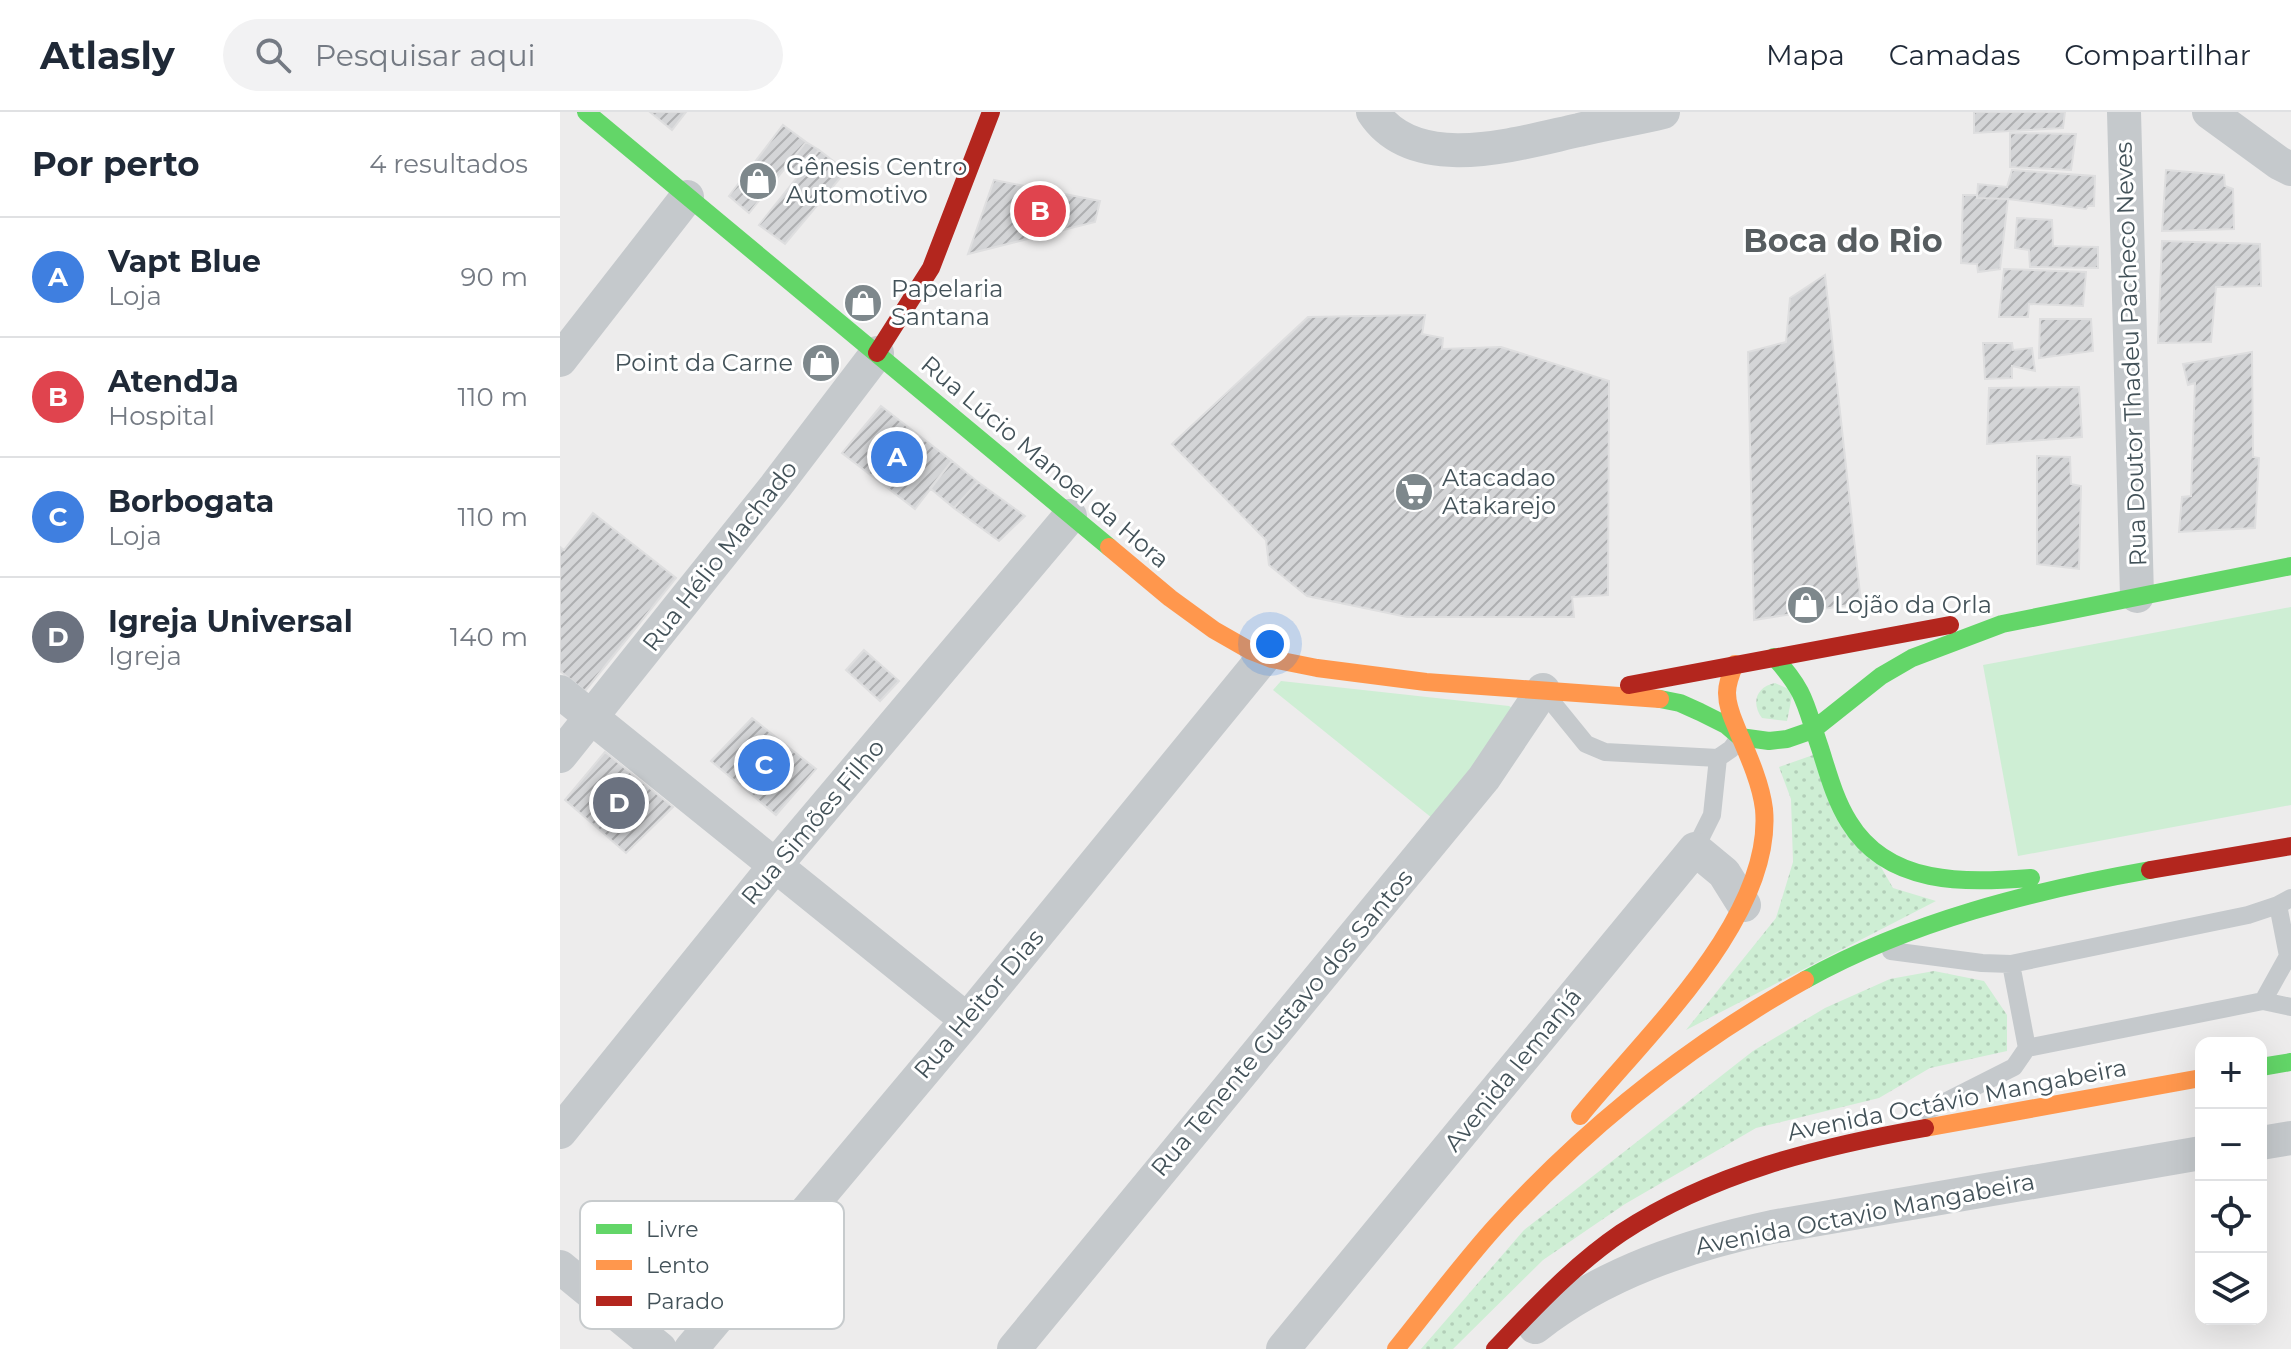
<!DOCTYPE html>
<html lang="pt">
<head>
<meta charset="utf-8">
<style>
	:root { --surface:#fff; --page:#f2f2f3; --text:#1f2937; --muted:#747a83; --line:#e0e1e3; --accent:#d93025 }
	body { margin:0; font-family:Montserrat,sans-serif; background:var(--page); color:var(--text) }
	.controls { position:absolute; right:24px; bottom:24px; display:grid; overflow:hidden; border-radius:16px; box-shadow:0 8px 32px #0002 }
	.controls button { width:72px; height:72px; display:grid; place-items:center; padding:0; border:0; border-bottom:2px solid var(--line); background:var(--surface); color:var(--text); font:40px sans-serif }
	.you { position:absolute; left:710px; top:532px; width:28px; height:28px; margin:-20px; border:6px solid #fff; border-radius:50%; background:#1a73e8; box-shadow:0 0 0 12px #1a73e833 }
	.badge { display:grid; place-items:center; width:52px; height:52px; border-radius:50%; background:var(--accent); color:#fff; font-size:26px; font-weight:700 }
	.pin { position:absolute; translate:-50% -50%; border:4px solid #fff; box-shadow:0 2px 8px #0006 }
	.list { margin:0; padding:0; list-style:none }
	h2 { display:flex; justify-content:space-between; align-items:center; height:104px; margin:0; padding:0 32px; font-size:34px }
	h2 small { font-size:26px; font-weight:400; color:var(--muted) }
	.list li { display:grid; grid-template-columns:52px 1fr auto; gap:24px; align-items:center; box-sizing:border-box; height:120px; padding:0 32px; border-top:2px solid var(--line) }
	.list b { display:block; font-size:30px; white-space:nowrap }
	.list p { margin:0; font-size:26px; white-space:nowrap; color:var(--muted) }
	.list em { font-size:26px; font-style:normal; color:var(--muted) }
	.icon { flex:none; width:44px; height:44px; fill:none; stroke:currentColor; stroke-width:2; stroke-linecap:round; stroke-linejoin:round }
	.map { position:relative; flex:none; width:1731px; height:1237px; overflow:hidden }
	header { display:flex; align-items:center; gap:48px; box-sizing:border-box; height:112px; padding:0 40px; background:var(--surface); border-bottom:2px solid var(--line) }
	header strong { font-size:38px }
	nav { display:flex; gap:44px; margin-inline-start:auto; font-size:28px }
	.search { width:560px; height:72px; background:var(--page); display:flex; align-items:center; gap:20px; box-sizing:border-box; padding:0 28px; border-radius:44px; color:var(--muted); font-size:30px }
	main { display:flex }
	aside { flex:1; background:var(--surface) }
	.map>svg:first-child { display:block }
	.grass { fill:url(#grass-dots) }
	.green { fill:#ceeed4 }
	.building { fill:url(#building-hatch); stroke:#dededf; stroke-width:2 }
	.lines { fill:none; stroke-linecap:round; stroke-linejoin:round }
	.lane { stroke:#c5c9cc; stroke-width:18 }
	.street { stroke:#c5c9cc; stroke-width:34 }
	.fast { stroke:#63d668; stroke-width:18 }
	.slow { stroke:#ff974d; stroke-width:18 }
	.jam { stroke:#b3261e; stroke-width:18 }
	.labels { text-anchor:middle; stroke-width:6; stroke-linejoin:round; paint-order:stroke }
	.poi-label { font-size:24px; fill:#435259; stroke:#fff; text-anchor:start }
	.street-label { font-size:24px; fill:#435259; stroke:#fff }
	.district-label { font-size:32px; font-weight:bold; fill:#575d60; stroke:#fff }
	.key { fill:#fff; stroke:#c7cbcd; stroke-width:2 }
	.key-label { font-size:22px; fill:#435259 }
</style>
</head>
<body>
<header>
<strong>Atlasly</strong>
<div class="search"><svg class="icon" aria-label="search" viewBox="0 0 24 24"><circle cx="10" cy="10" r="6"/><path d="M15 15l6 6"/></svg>Pesquisar aqui</div>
<nav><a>Mapa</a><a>Camadas</a><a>Compartilhar</a></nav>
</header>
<main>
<aside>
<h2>Por perto<small>4 resultados</small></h2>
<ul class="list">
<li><span class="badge" style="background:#3f7fe0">A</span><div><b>Vapt Blue</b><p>Loja</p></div><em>90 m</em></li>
<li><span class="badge" style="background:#e0444e">B</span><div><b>AtendJa</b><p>Hospital</p></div><em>110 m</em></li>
<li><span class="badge" style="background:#3f7fe0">C</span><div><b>Borbogata</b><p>Loja</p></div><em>110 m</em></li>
<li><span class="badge" style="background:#6b7280">D</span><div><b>Igreja Universal</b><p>Igreja</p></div><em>140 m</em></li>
</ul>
</aside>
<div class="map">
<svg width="1731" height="1237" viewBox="0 0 1731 1237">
	<defs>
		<pattern id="grass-dots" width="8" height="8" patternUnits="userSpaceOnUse" patternTransform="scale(2)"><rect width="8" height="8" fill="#ceeed4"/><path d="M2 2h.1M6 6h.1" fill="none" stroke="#b2ceb8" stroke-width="1.8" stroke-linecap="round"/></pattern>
		<pattern id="building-hatch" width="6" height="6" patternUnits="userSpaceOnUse" patternTransform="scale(2)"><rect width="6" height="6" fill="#d4d5d7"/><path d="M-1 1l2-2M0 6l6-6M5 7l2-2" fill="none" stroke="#aeafb1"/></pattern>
	</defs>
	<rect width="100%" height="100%" fill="#edecec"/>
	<path class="grass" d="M1215 571 1233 579 1227 609 1202 606C1191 591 1196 575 1215 571Z
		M1256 642 1333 776 1376 789 1126 918 1216 806 1233 750 1231 687 1219 655Z
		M1374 859 1424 869 1447 903V939L1370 956 1319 986 1196 1016 1065 1092 983 1148 893 1237H861L964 1118 1193 939 1265 896 1330 867Z"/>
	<path class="green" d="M1731 495V693L1458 744 1423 553Z
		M721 569 949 594 958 600 872 706 713 578Z"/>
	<path class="building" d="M90 0H126L112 18Z
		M1414 0H1505L1503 16 1414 21Z
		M223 13 246 30 189 101 169 84Z
		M1450 21 1516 22 1511 58 1450 55Z
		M246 30 259 38 240 62 227 53Z
		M259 38 286 59 225 132 199 113Z
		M1452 58 1535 64 1534 94H1528L1526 97 1448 87 1417 86 1418 72 1447 75Z
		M1606 58 1664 63 1665 74 1673 77 1674 117 1602 119Z
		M434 68 540 89 535 110 408 142Z
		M1403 83H1417V86L1448 87 1440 157 1418 160 1417 152 1401 151Z
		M1457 106 1492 108 1493 134 1538 135V156L1470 155 1469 138 1455 136Z
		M1602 129 1700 132 1701 174 1656 175 1651 230 1598 231Z
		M1444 157 1526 160 1523 194 1469 192 1468 205H1439Z
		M1265 163 1301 491 1194 508 1188 240 1226 230 1230 186Z
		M865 203 862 222 883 226 882 237 941 235 1049 269 1048 483 1012 485 1014 505H847L747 484 709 453 706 428 612 332 748 205Z
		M1480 207H1531L1533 239 1479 246Z
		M1423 231H1452L1453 238 1472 236 1475 259 1452 254V266L1425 267Z
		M1692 240 1693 345 1699 346 1695 416 1619 420 1622 385 1631 384 1635 271 1628 273 1623 252Z
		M1519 275 1522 325 1427 332 1429 276Z
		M321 294 392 349 355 397 282 341Z
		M1477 344 1510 345 1511 372 1521 374 1519 457 1477 452Z
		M392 349 418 370 394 396 370 376Z
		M418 370 465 404 439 429 394 396Z
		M33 401 116 466 25 579 0 559V435L4 438Z
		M304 538 339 569 320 589 286 558Z
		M192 606 256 657 216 703 151 649Z
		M45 640 113 695 66 741 5 688Z"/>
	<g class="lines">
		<path class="lane" d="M987 584 1026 632 1045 640 1158 646 1171 637 1180 625
			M1135 737 1152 703 1158 646
			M1331 839 1422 851 1451 852 1688 803 1718 793 1731 786
			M1451 852 1467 936
			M1703 889 1728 844 1718 793
			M1367 999 1454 955 1467 936 1703 889 1731 895"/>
		<path class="street" d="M813 0C855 64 959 31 1019 18 1047 11 1075 7 1103 0
			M1564 0 1577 484
			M1649 0 1719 51 1731 57
			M0 248 127 85
			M0 580 407 908
			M0 644 215 375 317 241
			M0 1020 214 755 510 404
			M1701 1031 1731 1026
			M0 1155 100 1237
			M975 1215C1044 1161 1128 1133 1212 1115L1641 1041
			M131 1237 407 908 704 545
			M454 1237 924 666 983 578
			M723 1237 1135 737 1164 761 1184 793"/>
		<path class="fast" d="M26 0 549 435
			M1214 545C1247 581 1245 593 1260 636 1268 661 1275 688 1289 710 1328 774 1405 771 1471 766
			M1100 587 1120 591 1140 600 1166 613 1180 625 1209 629 1227 627 1253 618 1321 564 1352 546 1442 512 1731 454
			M1245 868C1351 809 1472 779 1590 758
			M1701 955 1731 950"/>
		<path class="slow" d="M549 435 610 486 654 518 689 538 712 547 757 556 866 570 1100 587
			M1020 1004C1084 925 1214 806 1204 697 1201 672 1189 645 1179 622 1174 609 1167 596 1167 581 1167 571 1171 561 1175 552
			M1365 1016 1641 966
			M836 1237C869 1196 901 1153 936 1114 1025 1016 1129 933 1245 868"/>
		<path class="jam" d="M317 241 371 156 431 0
			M1069 573 1390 513
			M1590 758 1731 734
			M935 1237C974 1196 1014 1153 1061 1121 1152 1061 1258 1035 1365 1016"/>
	</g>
	<defs>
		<symbol id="shop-disc" viewBox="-11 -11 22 22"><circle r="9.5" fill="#7e888c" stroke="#fff"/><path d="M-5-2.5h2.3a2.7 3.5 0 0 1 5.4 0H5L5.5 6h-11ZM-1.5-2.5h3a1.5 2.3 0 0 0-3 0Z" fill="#fff"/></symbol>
		<symbol id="supermarket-disc" viewBox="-11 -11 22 22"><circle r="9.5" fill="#7e888c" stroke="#fff"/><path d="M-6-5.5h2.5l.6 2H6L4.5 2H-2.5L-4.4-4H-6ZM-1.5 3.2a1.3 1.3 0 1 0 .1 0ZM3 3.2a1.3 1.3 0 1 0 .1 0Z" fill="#fff"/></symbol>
	</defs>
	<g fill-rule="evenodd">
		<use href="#shop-disc" x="176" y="47" width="44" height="44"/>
		<use href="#shop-disc" x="281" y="169" width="44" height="44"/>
		<use href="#shop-disc" x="239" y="229" width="44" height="44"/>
		<use href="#supermarket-disc" x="832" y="358" width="44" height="44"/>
		<use href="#shop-disc" x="1224" y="471" width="44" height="44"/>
	</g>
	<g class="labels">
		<g class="poi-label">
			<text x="226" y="63">Gênesis Centro<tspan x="226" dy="28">Automotivo</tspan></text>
			<text x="331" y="185">Papelaria<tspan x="331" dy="28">Santana</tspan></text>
			<text x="233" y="259" text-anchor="end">Point da Carne</text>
			<text x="882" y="374">Atacadao<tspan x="882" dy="28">Atakarejo</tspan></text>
			<text x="1274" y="501">Lojão da Orla</text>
		</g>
		<g class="street-label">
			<text transform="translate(1571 242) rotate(-92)" y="8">Rua Doutor Thadeu Pacheco Neves</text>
			<text transform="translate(485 350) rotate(40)" y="8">Rua Lúcio Manoel da Hora</text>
			<text transform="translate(160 444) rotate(-52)" y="8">Rua Hélio Machado</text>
			<text transform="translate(253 710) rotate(-50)" y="8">Rua Simões Filho</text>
			<text transform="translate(419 892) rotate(-50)" y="8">Rua Heitor Dias</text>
			<text transform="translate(722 911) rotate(-50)" y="8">Rua Tenente Gustavo dos Santos</text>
			<text transform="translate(953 958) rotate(-51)" y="8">Avenida Iemanjá</text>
			<text transform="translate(1397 988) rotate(-11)" y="8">Avenida Octávio Mangabeira</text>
			<text transform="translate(1305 1102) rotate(-11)" y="8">Avenida Octavio Mangabeira</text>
		</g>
		<g class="district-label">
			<text x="1283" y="140">Boca do Rio</text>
		</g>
	</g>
	<rect x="20" y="1089" width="264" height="128" rx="12" class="key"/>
	<rect x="36" y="1112" width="36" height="10" fill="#63d668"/>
	<rect x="36" y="1148" width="36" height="10" fill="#ff974d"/>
	<rect x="36" y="1184" width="36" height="10" fill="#b3261e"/>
	<g class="key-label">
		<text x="86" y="1125">Livre</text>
		<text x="86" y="1161">Lento</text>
		<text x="86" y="1197">Parado</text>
	</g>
</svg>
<div class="controls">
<button>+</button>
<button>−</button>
<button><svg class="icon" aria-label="locate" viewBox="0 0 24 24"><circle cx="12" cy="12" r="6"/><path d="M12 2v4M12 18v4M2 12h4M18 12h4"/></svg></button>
<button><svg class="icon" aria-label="layers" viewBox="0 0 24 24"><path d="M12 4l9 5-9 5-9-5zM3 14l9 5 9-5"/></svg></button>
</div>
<div class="you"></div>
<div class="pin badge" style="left:337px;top:345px;background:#3f7fe0">A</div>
<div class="pin badge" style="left:480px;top:99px;background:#e0444e">B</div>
<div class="pin badge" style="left:204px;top:653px;background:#3f7fe0">C</div>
<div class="pin badge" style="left:59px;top:691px;background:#6b7280">D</div>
</div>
</main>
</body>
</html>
